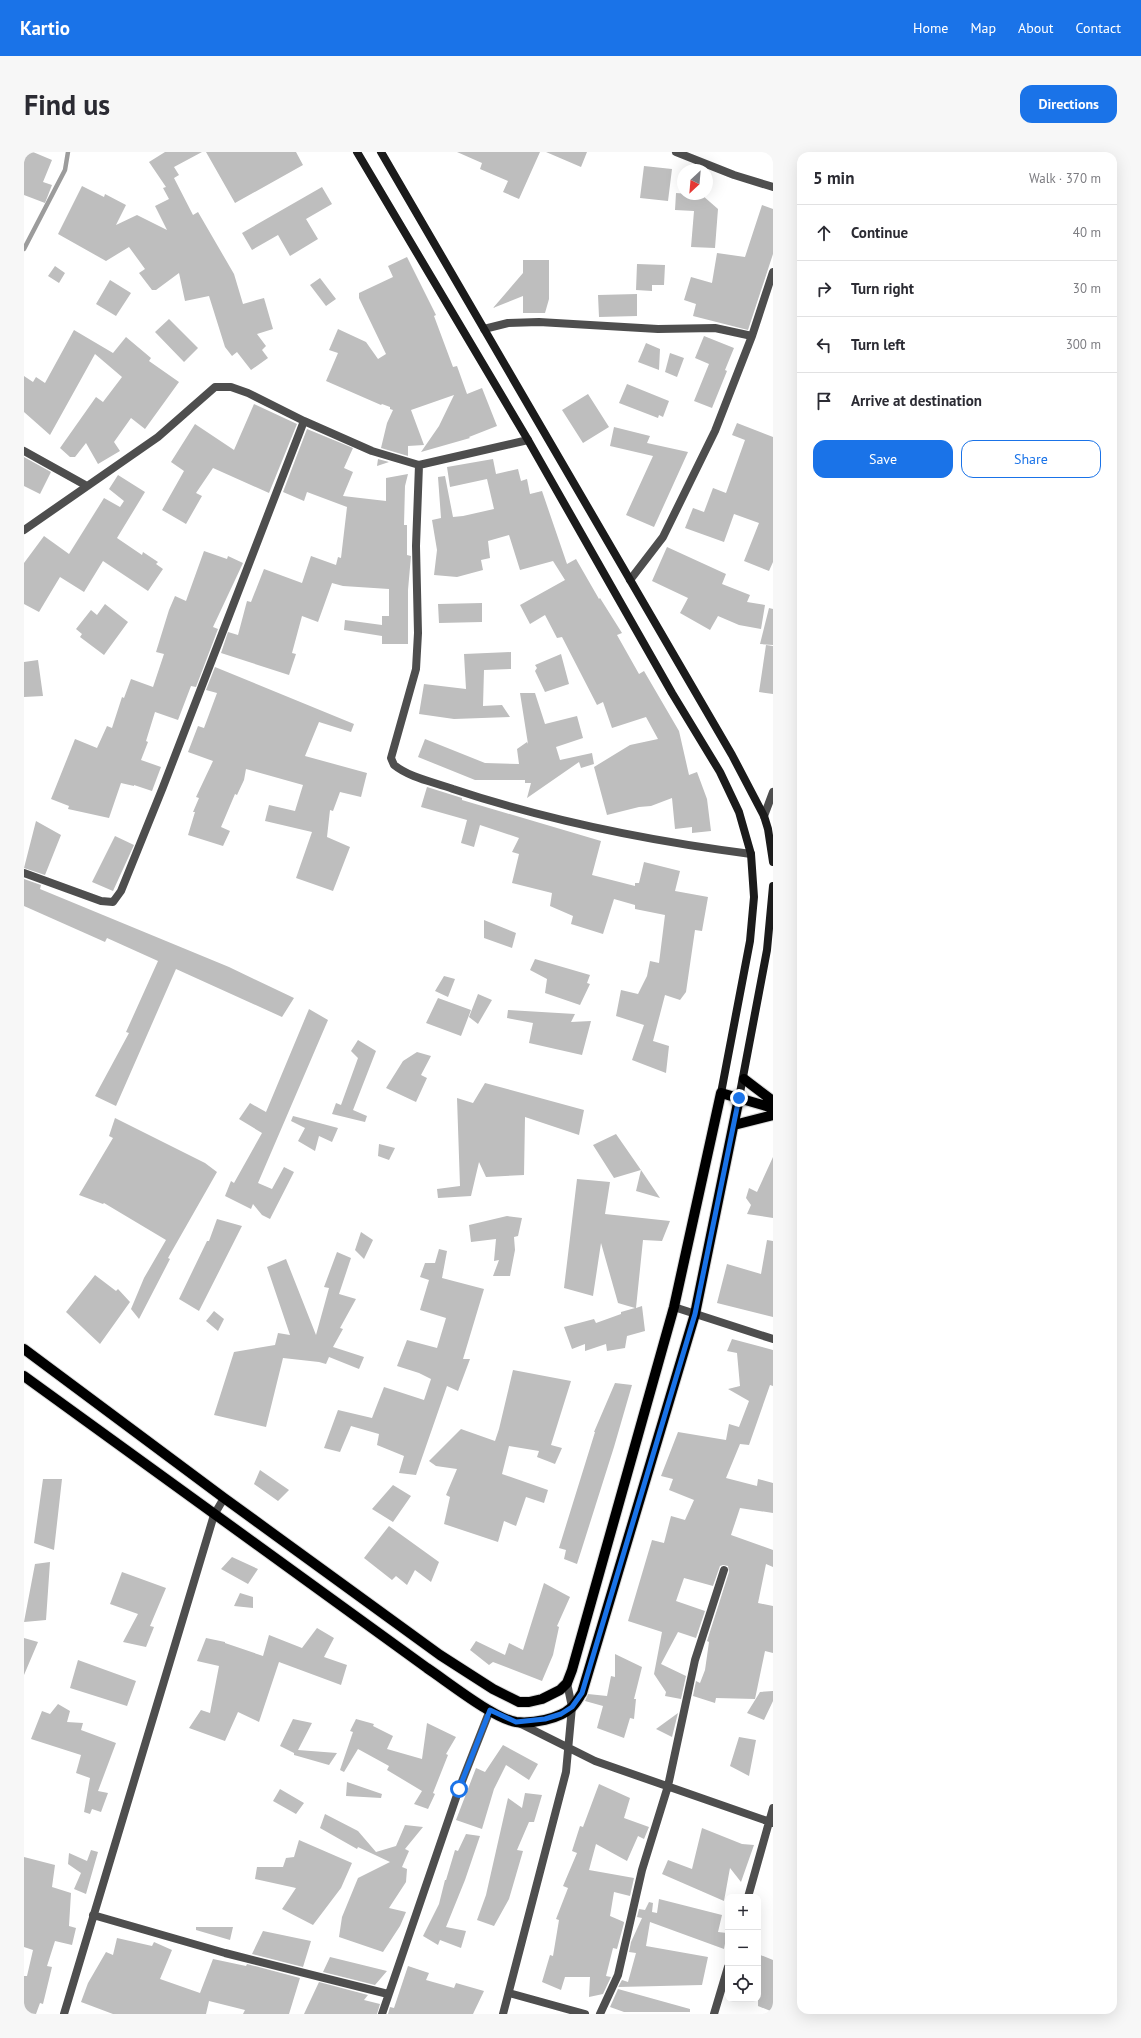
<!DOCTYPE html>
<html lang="en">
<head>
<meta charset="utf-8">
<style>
	:root { --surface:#fff; --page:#f7f7f7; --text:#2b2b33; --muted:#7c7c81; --line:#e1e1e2; --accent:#1a73e8 }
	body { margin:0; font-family:"PT Sans",sans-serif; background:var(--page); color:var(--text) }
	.controls { position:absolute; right:12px; bottom:12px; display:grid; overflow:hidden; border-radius:8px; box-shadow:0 4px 16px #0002 }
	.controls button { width:36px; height:36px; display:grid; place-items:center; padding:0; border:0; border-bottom:1px solid var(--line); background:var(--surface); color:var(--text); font:20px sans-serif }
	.compass { position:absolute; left:653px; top:12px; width:36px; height:36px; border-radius:50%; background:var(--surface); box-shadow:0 4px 16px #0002; rotate:206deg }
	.stop { position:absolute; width:12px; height:12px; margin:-9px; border:3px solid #1a73e8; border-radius:50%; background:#fff }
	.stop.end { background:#1a73e8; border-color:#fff; box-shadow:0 1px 4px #0008 }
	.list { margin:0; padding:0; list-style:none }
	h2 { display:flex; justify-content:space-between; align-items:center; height:52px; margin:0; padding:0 16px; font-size:17px }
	h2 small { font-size:13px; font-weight:400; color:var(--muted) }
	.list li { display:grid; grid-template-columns:26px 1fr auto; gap:12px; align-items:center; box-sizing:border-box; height:56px; padding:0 16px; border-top:1px solid var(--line) }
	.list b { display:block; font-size:15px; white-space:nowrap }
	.list em { font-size:13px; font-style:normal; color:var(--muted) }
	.actions { display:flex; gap:8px; padding:12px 16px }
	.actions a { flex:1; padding:9px 0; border:1px solid var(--accent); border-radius:12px; text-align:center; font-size:14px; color:var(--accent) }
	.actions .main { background:var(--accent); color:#fff }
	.icon { flex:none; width:22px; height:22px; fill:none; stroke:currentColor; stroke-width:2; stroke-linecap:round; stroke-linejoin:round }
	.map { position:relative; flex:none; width:749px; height:1862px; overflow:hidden; border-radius:12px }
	header { display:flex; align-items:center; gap:24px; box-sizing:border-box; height:56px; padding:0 20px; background:var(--accent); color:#fff }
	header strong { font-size:19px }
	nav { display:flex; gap:22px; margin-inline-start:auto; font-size:14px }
	.intro { display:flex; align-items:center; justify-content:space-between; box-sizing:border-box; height:96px; padding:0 24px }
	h1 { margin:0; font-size:28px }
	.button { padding:10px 18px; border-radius:12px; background:var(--accent); color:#fff; font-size:14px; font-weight:700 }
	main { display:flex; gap:24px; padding:0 24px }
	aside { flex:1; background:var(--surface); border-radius:12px; box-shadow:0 4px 16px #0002 }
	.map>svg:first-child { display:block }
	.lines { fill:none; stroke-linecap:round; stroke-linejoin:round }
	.stream { stroke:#9c9c9c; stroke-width:4.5 }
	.building { fill:#bebebe }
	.primary-casing { stroke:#dbdbdb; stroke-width:12 }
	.street { stroke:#4e4e4e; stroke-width:8 }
	.secondary { stroke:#1b1b1b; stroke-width:8 }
	.primary { stroke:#000; stroke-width:10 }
	.route { stroke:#1a73e8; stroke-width:5 }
</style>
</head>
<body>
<header>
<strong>Kartio</strong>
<nav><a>Home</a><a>Map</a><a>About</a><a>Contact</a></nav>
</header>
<div class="intro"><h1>Find us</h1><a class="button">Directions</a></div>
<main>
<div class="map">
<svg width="749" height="1862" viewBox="0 0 749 1862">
	<rect width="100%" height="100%" fill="#fff"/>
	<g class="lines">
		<path class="stream" d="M0 97 41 18 44 0"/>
	</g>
	<path class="building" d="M0 0H9L28 8 19 30 28 33 21 51 0 43Z
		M141 0H178L150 15 155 23 150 26 169 63 174 60 210 122 219 152 240 146 249 177 233 182 242 194 238 198 244 206 227 218 213 200 208 204 201 195 185 144 161 149 155 121 132 138H128L115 121 121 117 105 95 82 109 34 82 58 34 80 45 81 42 102 53 92 73 113 63 143 78 131 54 145 47 139 36 142 35 125 10Z
		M182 0H272L279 13 211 51Z
		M433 0H516L495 47 479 40 484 29 456 17 458 11Z
		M522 0H563L557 15Z
		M620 14 648 17 644 49 616 46Z
		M298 35 308 52 282 67 294 87 266 104 254 83 228 98 218 81Z
		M652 41 678 43 694 57 691 96 667 95 670 59 651 58Z
		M738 53 749 57V102L724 178 669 164 672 152 660 148 667 125 688 131 693 101 721 105Z
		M383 105 412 163 410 164 429 215 433 214 443 242 458 236 473 274 445 285 446 286 397 300 415 274 430 243 387 258 400 293 384 294V304L357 296 363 271 369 258 366 257V255L358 252 357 253 302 229 314 201 305 198 314 177 342 190 354 207 362 202 335 146V141L369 125 364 114Z
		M499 108H525V147L521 161H499V144L469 156 499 121Z
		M613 112 641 113 640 133H628V139L612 138Z
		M31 114 41 121 35 131 24 124Z
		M296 126 312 147 302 154 286 133Z
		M86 128 107 141 92 164 72 152Z
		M613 142V164L575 165 574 143Z
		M145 167 174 196 160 210 131 180Z
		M50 178 89 201 102 185 127 206 125 209 155 230 121 277 107 266 90 290 96 299 74 312 62 291 51 305H46L36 296 72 245 79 250 98 225 71 202 26 283 0 260V224L9 230 12 225 21 231Z
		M680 184 710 196 701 218 703 219 688 256 670 249 685 212 671 206Z
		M622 191 636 197 635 218 614 210Z
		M646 201 660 206 653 225 641 220Z
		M603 232 645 249 639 265 635 263 634 266 595 251Z
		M564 242 585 275 559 291 538 258Z
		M230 252 273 272 245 341 189 316 172 341 178 344 162 372 138 358 160 319 147 310 171 272 210 298Z
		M713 271 749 285V410L745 419 720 409 735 371 710 362 700 390 661 376 669 356 680 360 689 336 702 341 721 288 708 283Z
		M590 275 626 284 623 291 664 300 630 375 602 363 629 304 586 294Z
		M283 277 329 296 320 316 329 320 319 344 362 349V326L384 322 381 334 380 373H383V403L387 404 384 438V492H358V484L320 478 321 468 358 473V464H365V437L319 434 308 431 294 470 278 464 268 501 272 502 265 523 197 501 204 480 214 483 223 449 227 450 240 417 278 431 287 404 312 413 314 405 317 406 323 355 283 340 280 349 259 340Z
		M0 305 27 320 16 342 0 334Z
		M354 307 365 310 353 314Z
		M469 307 472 322 494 317 497 329 503 327 506 342 518 339 543 412 552 407 575 447 576 446 598 481 593 483 615 522 620 519 655 579 665 623 673 620 683 647 687 679 668 681V675L651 677 648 646 627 654 615 655 583 663 570 615 606 593 634 587 622 565 588 576 579 550 573 553 538 485 533 486 521 463 506 472 496 453 541 428 529 409 496 418 485 383 464 389 466 406 457 408 459 418 433 425 410 423 413 398 408 368 417 366 414 325 421 324 429 365 439 364 470 357 463 327 426 335 423 315Z
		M94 323 121 340 93 386 118 403 119 400 134 410 132 412 139 417 124 439 79 409 60 440 36 425 15 460 0 452V411L20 384 45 402 80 346 96 355 100 349 85 337Z
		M643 395 702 422 698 432 726 443 723 450 741 453 737 477 715 473 694 464 686 478 656 461 664 446 628 429Z
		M180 399 203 407 204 404 219 411 189 475 194 477 172 535 167 534 154 568 131 560 122 589 124 590 117 608 137 615 128 639 110 633V634L97 631 85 666 44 657 45 654 27 647 51 587 73 596 83 574 88 576 98 545 100 546 107 527 129 535 140 502 132 500 145 458 151 444 162 449Z
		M458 451V470L415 471 414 452Z
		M81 452 104 470 80 503 56 485 58 482 52 477 67 458 73 463Z
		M745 456 749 457V493L736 492Z
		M742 493 749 494V542L735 540Z
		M487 500V517L460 518 459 554 478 553 486 565 430 567 395 562 400 532 442 537 440 502Z
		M537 502 545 532 521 540 511 519 513 516 511 513Z
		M14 508 19 544 0 545V510Z
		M191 515 330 572 327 580 295 570 281 604 343 621 337 645 316 640 309 659 306 658 303 685 326 695 309 739 272 726 288 680 241 669 245 653 271 659 279 633 222 617 220 628 213 643 211 642 197 675 206 679 199 694 164 683 171 660H169L175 646 172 645 189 609 164 600 174 574 180 576 193 541 182 538Z
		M496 541H511L521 572 553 564 559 586 532 595 536 608 568 601 570 612 557 616 555 610 503 646 507 631H501V628H451L394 605 401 587 461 611 495 612 493 597 503 590 504 592Z
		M403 635 438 646V648L577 689 568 723 611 734V731H615L620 710 656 719 651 739 684 745 678 779 671 778 662 840 656 848 641 843 629 889 645 894 642 921 608 908 620 873 592 864 597 838 614 842 623 824 626 809 635 811 641 763 611 757V753L590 747 579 782 547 772 549 764 526 754 528 741 488 731 495 702 488 700 495 686 456 673 450 695 437 691 443 668 397 655Z
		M12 669 37 683 21 723 0 716Z
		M91 684 110 693 89 739 68 730Z
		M0 727 17 733 16 737 205 815 270 846 258 865 152 817 92 954 71 944 105 881 102 880 134 809 83 786 81 790 0 754Z
		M460 768 492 781 488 796 460 786Z
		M511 807 566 823 563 831 566 832 556 853 521 841 523 827 506 818Z
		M420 824 431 827 424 845 411 839Z
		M454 842 468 848 454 872 445 865Z
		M414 846 447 858 437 884 402 871Z
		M285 857 304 868 234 1031 248 1037 260 1015 270 1020 246 1067 238 1063 229 1052 227 1057 201 1044 207 1029 210 1031 238 981 215 967 226 951 242 960Z
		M484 858 551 862 547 870 567 869 558 903 505 891 509 871 483 866Z
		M334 888 352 899 329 958 343 964 341 970 308 962 312 951 317 953 334 906 327 899Z
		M393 900 407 904 397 923 403 926 392 950 362 936 379 909Z
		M461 931 560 958 555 983 501 965 500 1023 462 1025 455 1010 447 1044 414 1046 413 1037 436 1034 433 946 449 951Z
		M269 964 314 976 308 990 295 984 291 999 274 989 281 976 267 969Z
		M91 966 181 1011 193 1020 144 1106 146 1107 115 1167 107 1157 120 1126 142 1088 80 1051 79 1052 55 1043 89 986 85 984Z
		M592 982 617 1018 590 1026 569 993Z
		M355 992 371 996 365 1008 354 1004Z
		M749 1005V1066L723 1062 727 1053 722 1046 725 1036 733 1040Z
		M617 1018 636 1046 612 1039Z
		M553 1027 586 1030 581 1062 646 1069 638 1089 619 1088 612 1156 618 1154 621 1179 603 1184 601 1196 583 1199 582 1192 561 1199V1192L548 1197 540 1175 570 1167 572 1171 597 1162V1160L611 1156 594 1151 577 1091 569 1144 540 1136Z
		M483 1064 498 1066 494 1084 490 1085 491 1098 486 1124H469L475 1108 470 1109 472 1087 447 1090 445 1073Z
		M193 1067 218 1074 175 1159 155 1147 183 1089H185Z
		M337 1080 349 1088 340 1107 331 1098Z
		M743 1088 749 1089V1165L693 1151 703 1112 737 1122Z
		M415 1097 423 1099 418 1126 460 1137 439 1207H446L434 1239 423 1234 392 1323 375 1321 380 1304 353 1293 355 1282 327 1274 316 1300 300 1296 314 1258 348 1266 360 1235 400 1248 407 1227 395 1221 373 1214 383 1188 413 1196 422 1166 396 1158 405 1128 396 1125 401 1111H411Z
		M313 1100 327 1106 315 1142 332 1147 316 1176 319 1177 309 1195 340 1205 335 1217 305 1205 302 1212 295 1210 259 1206 242 1275 190 1263 210 1200 251 1193 254 1181 266 1183 243 1115 262 1107 292 1183 305 1136 300 1135Z
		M71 1123 92 1139 94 1137 106 1150 76 1192 42 1160Z
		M190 1159 200 1167 194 1179 182 1169Z
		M708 1187 749 1198V1234L746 1233 725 1293 716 1292 702 1326 733 1334 734 1327 749 1331V1361L716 1356 707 1383 749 1398V1415L742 1412 734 1451 749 1454V1501L741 1499 731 1547 692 1546 691 1551 669 1544 672 1529 676 1531 681 1518 685 1490 683 1489 705 1420 704 1414 699 1413 696 1414 689 1434 660 1426 652 1449 681 1459 672 1486 654 1480 637 1512 662 1524 657 1547 641 1544 642 1540 630 1522 638 1480 604 1469 628 1388 640 1391 647 1364 661 1368 670 1348 645 1338 649 1327 637 1324 654 1280 702 1288 705 1272 715 1275 725 1249 704 1237 716 1234 713 1201 703 1199Z
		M489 1218 547 1229 527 1293 538 1296 531 1312 513 1305 515 1299 485 1294 478 1322 524 1338 520 1351 502 1345 492 1374 480 1369 474 1390 420 1372 426 1345 422 1343 433 1317 412 1314 405 1309 437 1277 471 1289 475 1277Z
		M591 1231 608 1233 590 1295 553 1412 540 1407 542 1398 535 1396 571 1280H570Z
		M236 1318 265 1338 254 1349 230 1332Z
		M19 1327H38L30 1398 10 1391Z
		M369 1333 387 1344 369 1370 348 1357Z
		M365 1374 415 1410 407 1430 391 1418 383 1433 372 1424 368 1428 340 1406Z
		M208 1405 234 1417 224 1432 197 1417Z
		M26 1410 22 1468 0 1470 11 1412Z
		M98 1420 142 1436 126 1474 130 1475 122 1495 99 1490 114 1462 86 1452Z
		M520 1431 546 1445 533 1474 535 1475 529 1503 518 1529 469 1510 465 1513 446 1498 452 1489 481 1503 485 1491 499 1498Z
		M216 1441 229 1445V1456L210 1454Z
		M293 1476 310 1486 300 1505 323 1513 317 1533 255 1510 235 1570 214 1560 201 1589 165 1576 177 1558 186 1561 195 1514 173 1509 182 1486 201 1490V1491L239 1504 245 1483 278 1496Z
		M0 1486 14 1490 0 1523Z
		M591 1502 618 1515 610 1547H612L610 1567 606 1566 600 1586 573 1576 579 1554 561 1549 564 1542 583 1544 587 1524 591 1525Z
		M54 1508 112 1529 103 1554 46 1536Z
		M749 1539V1549L740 1568 723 1561 736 1540Z
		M34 1552 46 1559 43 1570 59 1571 57 1578 92 1591 74 1639 84 1641 77 1660 68 1657 66 1662 60 1660 66 1626 52 1621 57 1603 7 1587 18 1559 26 1562Z
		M654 1561 648 1585 632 1577Z
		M269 1567 288 1571 274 1598 313 1601 305 1613 270 1603V1601L256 1594Z
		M332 1567 350 1572 349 1574 369 1584 363 1597 398 1607 403 1571 432 1585 422 1602 424 1603 409 1641 411 1642 404 1657 390 1652 398 1639 363 1618 365 1614 334 1597 320 1620 316 1618 329 1580 326 1579Z
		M715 1585 732 1588 725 1624 706 1614Z
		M479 1593 514 1612 505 1628 482 1613 470 1637 458 1677 432 1668 452 1616 461 1620Z
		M323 1630 358 1642 357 1646 322 1644Z
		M575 1632 606 1646 600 1666 625 1675 620 1687 614 1684 603 1709 572 1692 565 1718 610 1726 606 1744 590 1740 586 1764 600 1770V1771L593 1797 589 1796 582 1824 587 1825 579 1842 565 1845 566 1825H541L537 1838 518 1830 526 1803 529 1804 535 1768 532 1767 544 1736 539 1734 553 1701 548 1699 556 1674 559 1675Z
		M256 1637 280 1651 272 1662 249 1649Z
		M501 1641 518 1643 510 1670H505L493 1698 499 1699 485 1747 470 1774 453 1768 462 1743 484 1646 498 1656Z
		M301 1662 334 1679 352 1700 372 1694 381 1673 399 1675 381 1697 385 1699 378 1715 383 1717 382 1730 365 1756 382 1760 376 1774 359 1800 315 1785 318 1765 334 1726 366 1710 334 1695 333 1697 296 1676Z
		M678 1676 718 1692 730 1693 717 1730 706 1716 700 1749 638 1722 644 1708 668 1717Z
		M442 1682 456 1684 441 1728 422 1775 442 1779 437 1796 416 1788 414 1793 399 1784 415 1752 421 1728H422L431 1698 434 1699Z
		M275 1688 328 1711 317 1736 289 1773 258 1757 272 1736 231 1727 233 1715H259L262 1706 270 1705Z
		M67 1698 74 1700 62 1742 50 1737 57 1721 44 1712 45 1701 63 1709Z
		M0 1705 31 1713 28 1735 47 1741 45 1774 52 1776 48 1793 31 1789 23 1814 28 1815 19 1852 16 1851 12 1862H0V1824H3L9 1798 0 1795Z
		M635 1747 698 1763 694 1780 703 1781 700 1797 626 1770 622 1794 684 1805 678 1833 594 1835 598 1828 604 1830 612 1801 605 1800 607 1790 618 1766 613 1765 615 1757 621 1758 625 1750 629 1751 628 1760 633 1761Z
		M172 1775H209L206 1788 172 1778Z
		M239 1779 287 1789 279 1815 228 1802Z
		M93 1786 128 1794 130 1790 148 1798 136 1827 176 1841 189 1807 222 1814 223 1812 276 1826 265 1862H219L221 1858 185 1849 182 1862H89L57 1850 64 1831 82 1800 89 1803Z
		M734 1802 749 1808V1860L734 1854Z
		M306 1805 363 1819 351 1833 299 1820Z
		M384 1814 405 1821 402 1828 430 1836 432 1831 460 1839 449 1862H364L366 1855 370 1856Z
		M295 1830 344 1843 340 1848 356 1852 353 1862H280Z
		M594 1837 666 1857V1860H600L586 1855Z"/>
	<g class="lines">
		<defs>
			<path id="primary" d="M720 927 749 949
				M710 973 749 963
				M0 1197 200 1346 416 1503 469 1537 495 1550H505L518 1547 536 1538 543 1531 548 1518 650 1155 697 941 749 956
				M0 1224 403 1516C424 1530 469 1566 492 1570 508 1572 535 1567 547 1556 552 1552 555 1545 558 1541L671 1162 715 946"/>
		</defs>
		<use href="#primary" class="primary-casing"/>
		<path class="street" d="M652 0 710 23 749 35
			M460 177 484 171 515 170 634 177 691 176 728 184
			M0 299 63 334
			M395 313 392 394 394 481 392 517 367 606 370 613C386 626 410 630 429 637 525 669 626 689 727 702
			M0 378 134 285 191 235H207L224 241 280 269 348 299 395 313 504 288
			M606 428 639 385 691 279 728 184 749 120
			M740 664 749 640
			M0 721 77 749 89 750 97 739 139 635 280 269
			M650 1155 749 1187
			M493 1570 571 1609 749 1671
			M724 1745 749 1656
			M69 1763 201 1801 364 1842
			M485 1841 561 1862
			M40 1862 190 1363 200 1346
			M358 1862 435 1637 466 1558
			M479 1862 542 1620 548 1555 543 1531
			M576 1862 594 1823 618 1718 644 1634 671 1508 700 1418
			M690 1862 704 1815"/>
		<path class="secondary" d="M333 0 504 288 648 541 696 620 715 660 727 702 730 745 726 789 697 941
			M357 0 708 603 740 664 744 677 749 710
			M715 946 743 798 749 734"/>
		<use href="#primary" class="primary"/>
	</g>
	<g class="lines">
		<path class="route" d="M435 1637 466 1558 492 1570 521 1567 537 1562 548 1555 558 1541 671 1162 715 946"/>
	</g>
</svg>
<div class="controls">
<button>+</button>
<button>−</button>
<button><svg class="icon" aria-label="locate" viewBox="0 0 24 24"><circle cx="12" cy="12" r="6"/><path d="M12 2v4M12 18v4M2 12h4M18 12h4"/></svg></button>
</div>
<svg class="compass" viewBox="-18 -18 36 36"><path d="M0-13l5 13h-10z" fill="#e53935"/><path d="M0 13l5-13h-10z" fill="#7c7c81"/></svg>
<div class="stop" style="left:435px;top:1637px"></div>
<div class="stop end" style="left:715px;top:946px"></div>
</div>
<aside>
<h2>5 min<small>Walk · 370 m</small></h2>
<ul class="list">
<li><svg class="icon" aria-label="ahead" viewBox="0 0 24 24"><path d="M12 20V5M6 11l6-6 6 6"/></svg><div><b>Continue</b></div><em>40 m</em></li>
<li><svg class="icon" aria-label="right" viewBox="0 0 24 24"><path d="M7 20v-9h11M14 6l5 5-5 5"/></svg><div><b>Turn right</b></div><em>30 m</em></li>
<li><svg class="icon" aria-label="left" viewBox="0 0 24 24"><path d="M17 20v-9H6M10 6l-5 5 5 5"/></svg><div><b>Turn left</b></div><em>300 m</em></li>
<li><svg class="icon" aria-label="arrive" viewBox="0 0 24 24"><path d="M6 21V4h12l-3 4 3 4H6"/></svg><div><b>Arrive at destination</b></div></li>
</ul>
<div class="actions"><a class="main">Save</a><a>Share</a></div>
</aside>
</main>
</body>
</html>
